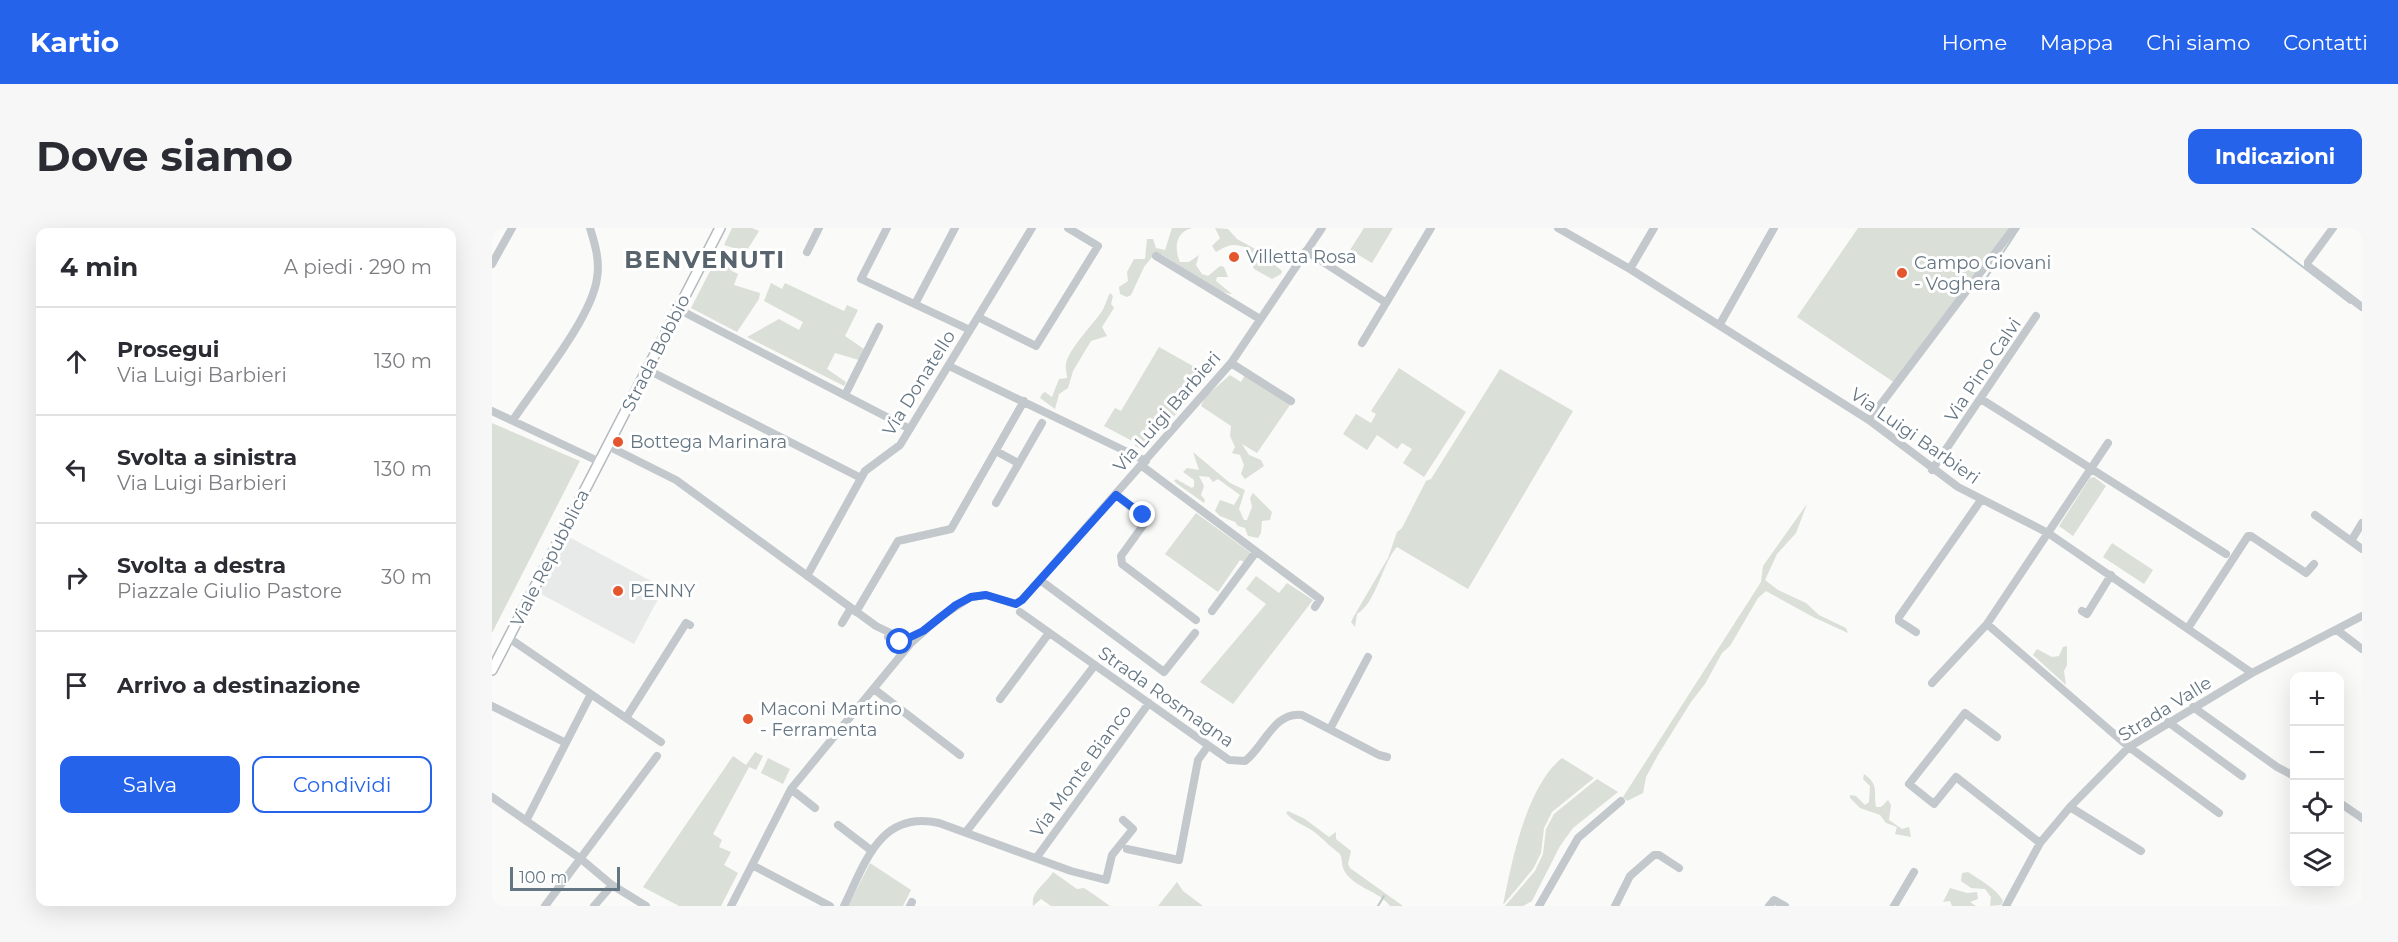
<!DOCTYPE html>
<html lang="it">
<head>
<meta charset="utf-8">
<style>
	:root { --surface:#fff; --page:#f7f7f7; --text:#2b2b33; --muted:#7c7c81; --line:#e1e1e2; --accent:#2563eb }
	body { margin:0; font-family:Montserrat,sans-serif; background:var(--page); color:var(--text) }
	.controls { position:absolute; right:18px; bottom:18px; display:grid; overflow:hidden; border-radius:12px; box-shadow:0 6px 24px #0002 }
	.controls button { width:54px; height:54px; display:grid; place-items:center; padding:0; border:0; border-bottom:2px solid var(--line); background:var(--surface); color:var(--text); font:30px sans-serif }
	.scale { position:absolute; left:18px; bottom:15px; width:110px; box-sizing:border-box; padding-left:6px; border:3px solid #657683; border-top:0; font-size:16px; line-height:21px; white-space:nowrap; color:#657683; -webkit-text-stroke:4px #fff; paint-order:stroke }
	.stop { position:absolute; width:18px; height:18px; margin:-14px; border:4px solid #2563eb; border-radius:50%; background:#fff }
	.stop.end { background:#2563eb; border-color:#fff; box-shadow:0 2px 6px #0008 }
	.list { margin:0; padding:0; list-style:none }
	h2 { display:flex; justify-content:space-between; align-items:center; height:78px; margin:0; padding:0 24px; font-size:26px }
	h2 small { font-size:20px; font-weight:400; color:var(--muted) }
	.list li { display:grid; grid-template-columns:39px 1fr auto; gap:18px; align-items:center; box-sizing:border-box; height:108px; padding:0 24px; border-top:2px solid var(--line) }
	.list b { display:block; font-size:22px; white-space:nowrap }
	.list p { margin:0; font-size:20px; white-space:nowrap; color:var(--muted) }
	.list em { font-size:20px; font-style:normal; color:var(--muted) }
	.actions { display:flex; gap:12px; padding:18px 24px }
	.actions a { flex:1; padding:14px 0; border:2px solid var(--accent); border-radius:12px; text-align:center; font-size:21px; color:var(--accent) }
	.actions .main { background:var(--accent); color:#fff }
	.icon { flex:none; width:33px; height:33px; fill:none; stroke:currentColor; stroke-width:2; stroke-linecap:round; stroke-linejoin:round }
	.map { position:relative; flex:none; width:1870px; height:678px; overflow:hidden; border-radius:12px }
	header { display:flex; align-items:center; gap:36px; box-sizing:border-box; height:84px; padding:0 30px; background:var(--accent); color:#fff }
	header strong { font-size:28px }
	nav { display:flex; gap:33px; margin-inline-start:auto; font-size:21px }
	.intro { display:flex; align-items:center; justify-content:space-between; box-sizing:border-box; height:144px; padding:0 36px }
	h1 { margin:0; font-size:42px }
	.button { padding:15px 27px; border-radius:12px; background:var(--accent); color:#fff; font-size:21px; font-weight:700 }
	main { display:flex; gap:36px; padding:0 36px }
	aside { flex:1; background:var(--surface); border-radius:12px; box-shadow:0 6px 24px #0002 }
	.map>svg:first-child { display:block }
	.built { fill:#e8e9e9 }
	.green { fill:#dadfd7 }
	.lines { fill:none; stroke-linecap:round; stroke-linejoin:round }
	.stream { stroke:#bbc7cb; stroke-width:2 }
	.major-casing { stroke:#b5babe; stroke-width:12 }
	.minor { stroke:#c3c8cc; stroke-width:8 }
	.major { stroke:#fff; stroke-width:9 }
	.route { stroke:#2563eb; stroke-width:8 }
	.poi-dot { fill:#e4572e; stroke:#fff; stroke-width:2 }
	.labels { text-anchor:middle; stroke-width:6; stroke-linejoin:round; paint-order:stroke }
	.poi-label { font-size:18px; fill:#657683; stroke:#fff; text-anchor:start }
	.street-label { font-size:18px; fill:#657683; stroke:#fff }
	.district-label { font-size:24px; font-weight:bold; letter-spacing:1.5px; fill:#57646e; stroke:#fff }
</style>
</head>
<body>
<header>
<strong>Kartio</strong>
<nav><a>Home</a><a>Mappa</a><a>Chi siamo</a><a>Contatti</a></nav>
</header>
<div class="intro"><h1>Dove siamo</h1><a class="button">Indicazioni</a></div>
<main>
<aside>
<h2>4 min<small>A piedi · 290 m</small></h2>
<ul class="list">
<li><svg class="icon" aria-label="ahead" viewBox="0 0 24 24"><path d="M12 20V5M6 11l6-6 6 6"/></svg><div><b>Prosegui</b><p>Via Luigi Barbieri</p></div><em>130 m</em></li>
<li><svg class="icon" aria-label="left" viewBox="0 0 24 24"><path d="M17 20v-9H6M10 6l-5 5 5 5"/></svg><div><b>Svolta a sinistra</b><p>Via Luigi Barbieri</p></div><em>130 m</em></li>
<li><svg class="icon" aria-label="right" viewBox="0 0 24 24"><path d="M7 20v-9h11M14 6l5 5-5 5"/></svg><div><b>Svolta a destra</b><p>Piazzale Giulio Pastore</p></div><em>30 m</em></li>
<li><svg class="icon" aria-label="arrive" viewBox="0 0 24 24"><path d="M6 21V4h12l-3 4 3 4H6"/></svg><div><b>Arrivo a destinazione</b></div></li>
</ul>
<div class="actions"><a class="main">Salva</a><a>Condividi</a></div>
</aside>
<div class="map">
<svg width="1870" height="678" viewBox="0 0 1870 678">
	<rect width="100%" height="100%" fill="#fafaf8"/>
	<path class="built" d="M77 309 172 360 142 416 47 365Z"/>
	<path class="green" d="M240 0H260L267 3 254 24 232 17Z
		M680 0H700C683 4 682 21 688 34H697L707 27 704 37 710 46 716 48 728 38 732 39 736 49H725L724 53 740 66C726 66 681 31 664 24L652 39 639 67 635 69 628 66 627 59 636 53 635 44 642 31H653L655 11H661L664 20 673 22Z
		M723 0 736 1 745 11 765 22 790 43 789 46 780 51 762 41 759 32 755 30 754 20C741 14 735 18 724 24L720 18 728 10Z
		M872 0H901L880 35 858 22Z
		M1366 0H1518L1403 155 1305 89Z
		M229 22 233 25 236 32 243 36 240 43 246 46 242 57 268 65 267 71 245 104 199 80Z
		M279 55 290 61 293 55 352 83 355 77 366 82 353 108 372 121 367 132 343 125 335 141 354 154 352 158 255 109 287 91 307 102 311 94 272 73Z
		M618 65 621 68 619 76 622 80 610 99 615 108 599 113 581 143 576 160 567 166 563 181 548 170 550 166 553 164 560 169 567 151 575 150C575 146 573 140 574 136 576 122 600 97 608 86 613 80 614 72 618 65Z
		M667 119 717 147 657 218 649 221 643 218 644 215 612 198 623 180 629 183Z
		M907 140 974 184 932 249 911 235 920 221 910 215 905 221 885 207 875 222 851 206 864 186 879 195 884 186 879 183Z
		M1008 141 1081 183 976 361 905 319C890 335 885 374 865 386L863 399 859 394 862 388 896 330 905 304 910 300 934 253 939 251Z
		M738 147 749 154 753 147 798 177 765 225 750 216 757 227 769 232 772 238 753 251 749 246 752 237 748 227 740 225 743 219 738 208 739 198 709 178 713 169Z
		M0 195 88 233 0 405Z
		M701 224 738 255 753 262 747 281 752 292H755L760 279 758 270 761 265 780 284 778 292 770 293 769 305 766 310 756 308 753 300 746 298 743 294 728 288 723 283 728 272 742 277 748 267 726 251 721 254 717 249 707 248 712 258 709 267 713 272 712 275 684 255 682 253 684 251 700 260 702 258V252L691 244 695 240 707 242Z
		M1602 249 1614 258 1581 308 1567 298 1598 250Z
		M1315 276 1304 305 1285 326 1273 352 1286 362 1314 375 1327 387 1354 400 1356 405 1321 389 1274 363 1266 370 1238 418 1230 425 1213 456 1199 474 1166 527 1154 549 1151 565 1135 573 1131 569 1269 354 1271 338Z
		M704 285 759 325 752 334 748 332 726 364 673 326Z
		M1620 315 1661 342 1652 356 1611 329Z
		M764 348 787 365 795 355 821 372 741 476 708 454 774 376 754 361Z
		M1575 418V437L1572 443 1574 457 1541 427 1545 421 1560 429 1567 428 1571 419Z
		M263 524 271 528 264 542 257 539 221 606 230 612 227 619 239 624 232 637 246 645 229 678H187L151 659 241 528 254 537Z
		M276 530 298 541 291 556 269 545Z
		M1070 530 1102 550 1060 584 1052 600 1049 625 1041 641 1011 677C1020 633 1034 559 1070 530Z
		M1372 546C1388 557 1381 565 1384 579H1389L1396 572 1399 577 1397 592 1410 601 1417 599 1419 609 1403 606 1405 599 1394 595 1388 587 1368 580 1358 570V567L1364 568 1373 577 1377 574 1378 558 1371 551Z
		M1105 551 1126 564 1081 600 1068 618 1040 673 1031 678H1013L1043 643 1051 626 1054 601 1062 586Z
		M796 583 813 591 837 609 844 604V611L859 623 856 636 858 640 911 678H898C887 663 863 660 853 644 849 638 851 632 848 626 840 620 834 614 826 607 817 598 803 596 794 585Z
		M378 635 419 662 411 678H356Z
		M561 644 585 661 592 660 604 668 598 675 604 668 618 678H559L549 671 541 678C539 663 553 657 561 644Z
		M1476 644C1488 652 1505 661 1511 673L1509 677 1498 678 1499 669 1493 661 1479 660 1469 653 1470 645Z
		M685 654 691 663 711 678H666Z
		M1458 660 1475 665 1485 664 1486 671 1478 674 1484 678H1460L1458 673 1451 674Z"/>
	<g class="lines">
		<path class="stream" d="M1760 0 1858 75
			M1495 49 1527 0
			M886 678 892 668"/>
		<defs>
			<path id="major" d="M0 442 228 0"/>
		</defs>
		<use href="#major" class="major-casing"/>
		<path class="minor" d="M395 0 369 51 478 102
			M1066 0 1138 41 1377 192 1466 259 1556 305 1760 445
			M1841 0 1816 34V38L1870 79
			M814 23 893 74
			M315 24 327 0
			M664 28 768 91
			M0 36 20 0
			M1138 41 1162 0
			M423 76 463 0
			M186 81 418 201
			M486 89 544 118 606 18 576 0
			M1228 96 1282 0
			M870 115 939 0
			M739 135 799 173
			M457 138 654 233
			M156 142 369 250
			M353 167 387 99
			M1489 171 1734 326
			M0 183 108 234
			M21 192C44 157 100 90 105 50 108 33 103 16 98 0
			M1377 192 1522 0
			M116 218 184 252 384 398 411 411
			M504 223 526 235
			M650 238 828 371 823 379
			M1440 242 1544 88
			M624 267 655 292 629 328 630 336 704 392
			M504 275 550 195
			M1823 287 1870 321
			M1859 313 1870 295
			M315 348 373 243 408 217 540 0
			M548 352 672 444 703 405
			M720 383 764 324
			M1590 383 1595 386 1619 347
			M364 384 406 313 459 301 532 173
			M528 384 737 532 753 533C772 519 782 483 810 487L887 527 895 529
			M350 395 359 380
			M1495 396 1637 519 1727 585
			M1696 400 1756 308H1759L1814 345 1822 336
			M1845 402 1870 421
			M1424 404 1407 393V389L1489 272
			M396 409 408 416
			M17 410 169 514
			M1440 455 1495 396 1616 215
			M382 461 468 527
			M508 471 557 405
			M0 478 74 515
			M1701 479 1785 539 1802 548
			M134 490 194 395 198 397
			M1676 494 1750 548
			M838 501 876 429
			M1505 509 1473 485 1417 556 1442 576 1464 549 1548 615
			M299 561 323 580
			M0 569 89 631 120 657 154 678
			M1848 575 1870 590
			M1578 579 1649 623
			M34 593 99 466
			M346 597 380 623
			M474 604 603 437
			M635 621 687 632 706 532 716 518
			M545 629 657 475
			M260 637 338 678
			M53 678 165 528
			M102 678 120 657
			M239 678 299 561 419 415 448 389 479 369 494 367 523 376 530 372 739 135 830 0
			M352 678C373 635 388 582 447 595L579 643 614 652 620 627 641 601 631 592
			M418 678 420 674
			M1047 678 1086 610 1129 573
			M1123 678 1138 648 1162 627H1167L1187 640
			M1277 678 1282 672 1293 678
			M1402 678 1422 644
			M1514 678 1548 615 1578 579 1637 519 1760 445 1870 388"/>
		<use href="#major" class="major"/>
	</g>
	<g class="lines">
		<path class="route" d="M408 414 431 403 464 377 479 369 494 367 524 376 530 372 624 267 651 287"/>
	</g>
	<g class="poi-dot">
		<circle cx="742" cy="29" r="6"/>
		<circle cx="1410" cy="45" r="6"/>
		<circle cx="126" cy="214" r="6"/>
		<circle cx="126" cy="363" r="6"/>
		<circle cx="256" cy="491" r="6"/>
	</g>
	<g class="labels">
		<g class="poi-label">
			<text x="754" y="35">Villetta Rosa</text>
			<text x="1422" y="41">Campo Giovani<tspan x="1422" dy="21">- Voghera</tspan></text>
			<text x="138" y="220">Bottega Marinara</text>
			<text x="138" y="369">PENNY</text>
			<text x="268" y="487">Maconi Martino<tspan x="268" dy="21">- Ferramenta</tspan></text>
		</g>
		<g class="street-label">
			<text transform="translate(164 125) rotate(-63)" y="6">Strada Bobbio</text>
			<text transform="translate(1491 142) rotate(-56)" y="6">Via Pino Calvi</text>
			<text transform="translate(427 155) rotate(-58)" y="6">Via Donatello</text>
			<text transform="translate(675 184) rotate(-49)" y="6">Via Luigi Barbieri</text>
			<text transform="translate(1423 208) rotate(35)" y="6">Via Luigi Barbieri</text>
			<text transform="translate(58 330) rotate(-63)" y="6">Viale Repubblica</text>
			<text transform="translate(674 469) rotate(35)" y="6">Strada Rosmagna</text>
			<text transform="translate(1673 481) rotate(-32)" y="6">Strada Valle</text>
			<text transform="translate(589 543) rotate(-54)" y="6">Via Monte Bianco</text>
		</g>
		<g class="district-label">
			<text x="213" y="40">BENVENUTI</text>
		</g>
	</g>
</svg>
<div class="controls">
<button>+</button>
<button>−</button>
<button><svg class="icon" aria-label="locate" viewBox="0 0 24 24"><circle cx="12" cy="12" r="6"/><path d="M12 2v4M12 18v4M2 12h4M18 12h4"/></svg></button>
<button><svg class="icon" aria-label="layers" viewBox="0 0 24 24"><path d="M12 4l9 5-9 5-9-5zM3 14l9 5 9-5"/></svg></button>
</div>
<div class="scale">100 m</div>
<div class="stop" style="left:408px;top:414px"></div>
<div class="stop end" style="left:651px;top:287px"></div>
</div>
</main>
</body>
</html>
